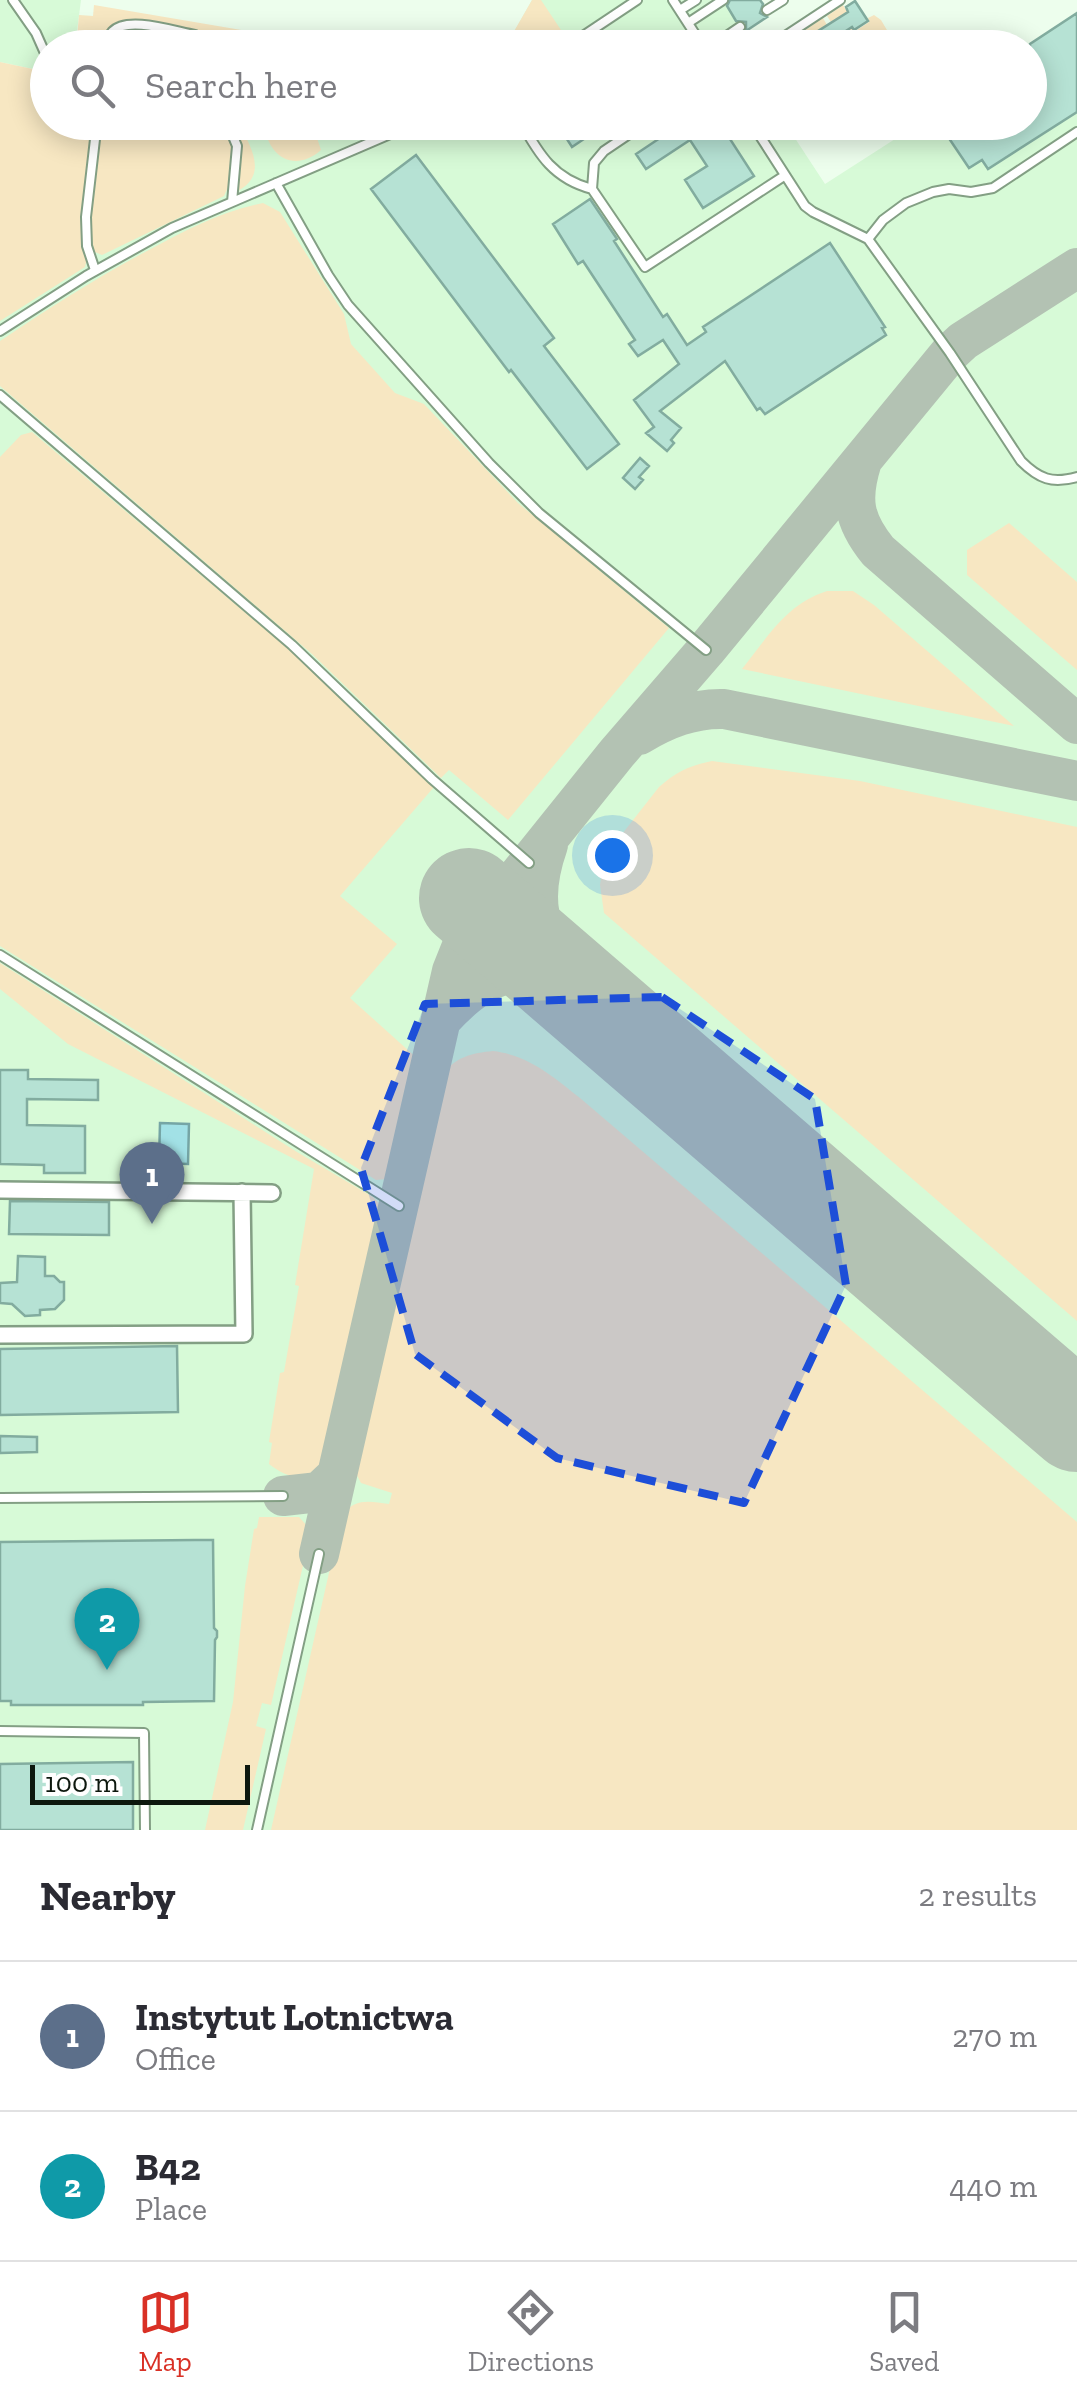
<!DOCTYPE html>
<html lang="en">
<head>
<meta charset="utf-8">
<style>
	:root { --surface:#fff; --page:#f7f7f7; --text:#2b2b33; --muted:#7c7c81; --line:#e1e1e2; --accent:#d93025 }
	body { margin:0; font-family:"Zilla Slab",serif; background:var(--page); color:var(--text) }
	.scale { position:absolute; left:30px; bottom:25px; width:220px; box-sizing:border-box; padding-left:10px; border:5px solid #0d180e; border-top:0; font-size:28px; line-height:35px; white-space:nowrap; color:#0d180e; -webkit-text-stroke:8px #fff; paint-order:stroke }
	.you { position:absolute; left:612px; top:855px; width:35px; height:35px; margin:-25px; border:8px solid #fff; border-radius:50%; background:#1a73e8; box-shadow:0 0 0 15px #1a73e833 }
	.badge { display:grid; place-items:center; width:65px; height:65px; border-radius:50%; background:var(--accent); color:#fff; font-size:32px; font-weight:700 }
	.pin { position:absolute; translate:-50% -82px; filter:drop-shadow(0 2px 5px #0008) }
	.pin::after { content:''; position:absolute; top:52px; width:35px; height:30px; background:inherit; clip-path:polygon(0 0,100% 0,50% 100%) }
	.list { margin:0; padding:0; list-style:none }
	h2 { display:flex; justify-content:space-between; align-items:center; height:130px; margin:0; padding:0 40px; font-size:42px }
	h2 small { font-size:32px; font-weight:400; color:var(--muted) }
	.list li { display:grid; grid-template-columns:65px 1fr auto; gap:30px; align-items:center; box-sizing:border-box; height:150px; padding:0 40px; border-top:2px solid var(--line) }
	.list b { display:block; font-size:38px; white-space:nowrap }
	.list p { margin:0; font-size:32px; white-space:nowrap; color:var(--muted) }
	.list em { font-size:32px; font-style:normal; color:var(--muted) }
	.icon { flex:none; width:55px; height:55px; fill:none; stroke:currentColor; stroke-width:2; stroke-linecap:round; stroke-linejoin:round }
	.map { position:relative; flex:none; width:1077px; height:1830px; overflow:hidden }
	.search { position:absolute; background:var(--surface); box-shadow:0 5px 25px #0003; left:30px; right:30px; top:30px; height:110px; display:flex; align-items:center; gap:25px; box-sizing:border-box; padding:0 35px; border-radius:55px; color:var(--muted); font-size:38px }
	.sheet { height:430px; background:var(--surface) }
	nav { display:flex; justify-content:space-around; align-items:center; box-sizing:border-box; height:140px; border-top:2px solid var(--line); background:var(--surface); font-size:28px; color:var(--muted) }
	nav a { display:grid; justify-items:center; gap:5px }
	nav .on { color:var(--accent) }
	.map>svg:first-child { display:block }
	.built { fill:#d7fad7 }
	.green { fill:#f7e7c2 }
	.water { fill:#a2e1e6; stroke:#75a5a5; stroke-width:2.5 }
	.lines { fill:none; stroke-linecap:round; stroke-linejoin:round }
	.taxiway { stroke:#b3c2b3; stroke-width:40 }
	.runway { stroke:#b3c2b3; stroke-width:100 }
	.building { fill:#b6e2d4; stroke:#82ac9f; stroke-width:2.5 }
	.service-casing { stroke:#839f84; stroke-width:12 }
	.minor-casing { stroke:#839f84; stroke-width:20 }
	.service { stroke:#fff; stroke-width:8 }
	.minor { stroke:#fff; stroke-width:15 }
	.marked { fill:#1d4ed8; fill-opacity:0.2; stroke:#1d4ed8; stroke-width:8; stroke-dasharray:20 12; stroke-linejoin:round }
</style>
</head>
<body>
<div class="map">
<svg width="1077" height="1830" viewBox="0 0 1077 1830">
	<rect width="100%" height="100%" fill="#edfeed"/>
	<path class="built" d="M0 0H81L75 47 48 48 47 72 0 62Z
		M532 0H723L744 33 737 47 505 48Z
		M1077 13V1830H0V309L82 123H785L825 184 920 123 1030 122V48L1024 47Z"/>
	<path class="green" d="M532 0H541L561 30V39L548 47H505Z
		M94 5 312 42 300 48 210 47 198 32 190 29C160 24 106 3 101 47L76 48 79 15 93 16Z
		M843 5 851 18 847 21 854 32 869 22 868 18 874 15 881 20 897 47H802L795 37 823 18 827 25 814 34 823 47 845 33 837 19 831 22 827 16Z
		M124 30 190 39 198 47 109 48 117 33Z
		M0 62 47 72 48 122 92 123 81 219 87 258 85 267 0 321Z
		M100 123H222L232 146 228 187 224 196 102 255 95 252C82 215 96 161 100 123Z
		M232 123H239C250 146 269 174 238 191L242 151Z
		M264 123H312L321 150C294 174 267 156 264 123Z
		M263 203 280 212 344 314 351 344 395 393 424 404 518 503 669 628 508 820 449 770 441 778 312 654 0 386V341C48 309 96 278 147 251 184 231 222 211 263 203Z
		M32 432 306 664 434 787 340 896 397 944 350 998 419 1060 393 1172 386 1179 376 1180 0 946V457L21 435Z
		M1009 523 1077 582V670L967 575V550Z
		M827 591H853L874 605 1014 726 742 669C768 637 786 604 827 591Z
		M712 761 860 781 1077 827V1321L604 913 600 885 604 857 659 787C676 772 691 765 712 761Z
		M0 963 297 1152 373 1197 379 1203 383 1216 328 1455C309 1481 294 1483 269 1464L272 1443 269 1442 280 1373 284 1372 299 1286 295 1285 314 1169 68 1044 0 989Z
		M493 1051C528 1055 554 1077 580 1098L1077 1522V1830H271L342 1515C355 1498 369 1501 389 1504L392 1493 361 1483 353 1468 443 1076C453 1057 473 1053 493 1051Z
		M259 1517H299L309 1528 310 1535 271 1705 262 1703 256 1726 266 1729 243 1830H205L233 1702 245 1586 254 1529 257 1528Z"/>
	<path class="water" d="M160 1123 189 1124 188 1164 159 1163Z"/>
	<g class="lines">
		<path class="taxiway" d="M862 461C850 499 853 520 878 551L1077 724
			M639 735C666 719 693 708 724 709L1077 781
			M548 845C527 905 541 929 568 983
			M442 1019C464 995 492 971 527 972 540 973 555 980 568 983
			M283 1496 319 1492 337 1475
			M319 1554 452 971 462 946 617 753 706 650 950 353 963 341 1077 268"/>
		<path class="runway" d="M469 898 1077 1422"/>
	</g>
	<path class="building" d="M730 0H760L763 4 760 13 767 17 746 31V22L736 21 727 6Z
		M855 1 868 21 854 30 852 27 823 46 815 33 848 12 846 7Z
		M1077 13V112L988 169 982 160 969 168 938 122H1030V44Z
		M664 33 673 48H642Z
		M556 122H609L572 147Z
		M684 122H719L754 176 703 208 685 180 707 166 690 140 646 169 636 154Z
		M416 155 554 338 544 346 619 444 587 469 511 370 509 372 371 189Z
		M590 199 617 239 614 241 663 317 667 314 687 345 706 332 703 327 830 243 885 327 882 328 886 335 765 414 760 408 757 410 725 361 660 411 681 428 671 440 674 443 667 451 646 433 654 427 634 400 679 364 663 340 638 356 629 344 635 340 583 261 578 264 553 224Z
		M640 458 649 466 639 477 643 480 635 489 623 478Z
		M0 1070H28V1079L98 1080V1100L27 1099V1125L85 1126V1173H44V1165L0 1164Z
		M10 1201 109 1202V1235L9 1234Z
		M18 1256 45 1257V1276H54L60 1282H64V1300L55 1309 40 1310V1315L25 1316 12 1304 0 1303V1283L17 1282Z
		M177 1346 178 1412 0 1415V1349Z
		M0 1436 37 1437V1452L0 1453Z
		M195 1540H213L214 1628 217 1631V1637L215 1640 214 1701 143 1702V1705H11V1701H0V1542Z
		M133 1762V1830H0V1764Z"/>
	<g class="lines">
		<defs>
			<path id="service" d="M13 0 36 33 48 60
				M673 0 704 48
				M680 10 696 0
				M767 10 783 0
				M688 23 723 0
				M106 48C107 44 109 35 112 32 127 15 176 32 195 35L202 41 203 48
				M565 48 637 0
				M709 48 740 27
				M767 48 840 0
				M227 122 237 146 232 202
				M521 122C539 155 554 179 592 189L645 267 784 176
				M751 122 805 206 813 212 868 239 950 353 1021 461C1039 479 1052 484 1077 477
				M276 183 328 275 348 305 489 463 539 513 706 650
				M592 189 594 163 604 151 647 122
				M868 239 883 220 906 203 933 192 949 189 971 192 993 188 1077 132
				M95 270 87 246 86 217 97 122
				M0 331 86 276 172 228 418 122
				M0 395 292 645 432 779 529 863
				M0 955 399 1206
				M0 1498 283 1496
				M0 1731 144 1733 145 1830
				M257 1830 319 1554"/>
			<path id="minor" d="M0 1190 272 1193
				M0 1335 244 1334 242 1192"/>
		</defs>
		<use href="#service" class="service-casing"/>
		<use href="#minor" class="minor-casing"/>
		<use href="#service" class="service"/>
		<use href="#minor" class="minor"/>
	</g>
	<path class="marked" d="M662 997 815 1099 846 1285 744 1503 557 1458 415 1354 361 1168 425 1004Z"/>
</svg>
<div class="scale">100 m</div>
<div class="you"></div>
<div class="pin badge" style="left:152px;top:1224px;background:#5c6f8a">1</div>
<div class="pin badge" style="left:107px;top:1670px;background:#0f9aa8">2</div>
<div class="search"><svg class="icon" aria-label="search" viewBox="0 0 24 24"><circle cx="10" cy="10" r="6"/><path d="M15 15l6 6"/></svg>Search here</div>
</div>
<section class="sheet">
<h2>Nearby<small>2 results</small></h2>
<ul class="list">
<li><span class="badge" style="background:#5c6f8a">1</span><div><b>Instytut Lotnictwa</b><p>Office</p></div><em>270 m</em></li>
<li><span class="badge" style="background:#0f9aa8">2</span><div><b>B42</b><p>Place</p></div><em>440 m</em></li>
</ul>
</section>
<nav>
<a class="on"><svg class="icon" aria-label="map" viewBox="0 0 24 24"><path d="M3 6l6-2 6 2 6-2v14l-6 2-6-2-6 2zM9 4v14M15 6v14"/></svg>Map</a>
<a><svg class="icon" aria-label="directions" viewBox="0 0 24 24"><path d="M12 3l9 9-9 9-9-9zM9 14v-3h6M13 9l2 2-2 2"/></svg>Directions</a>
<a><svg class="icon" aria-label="saved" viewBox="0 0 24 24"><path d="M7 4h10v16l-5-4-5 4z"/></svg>Saved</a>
</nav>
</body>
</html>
